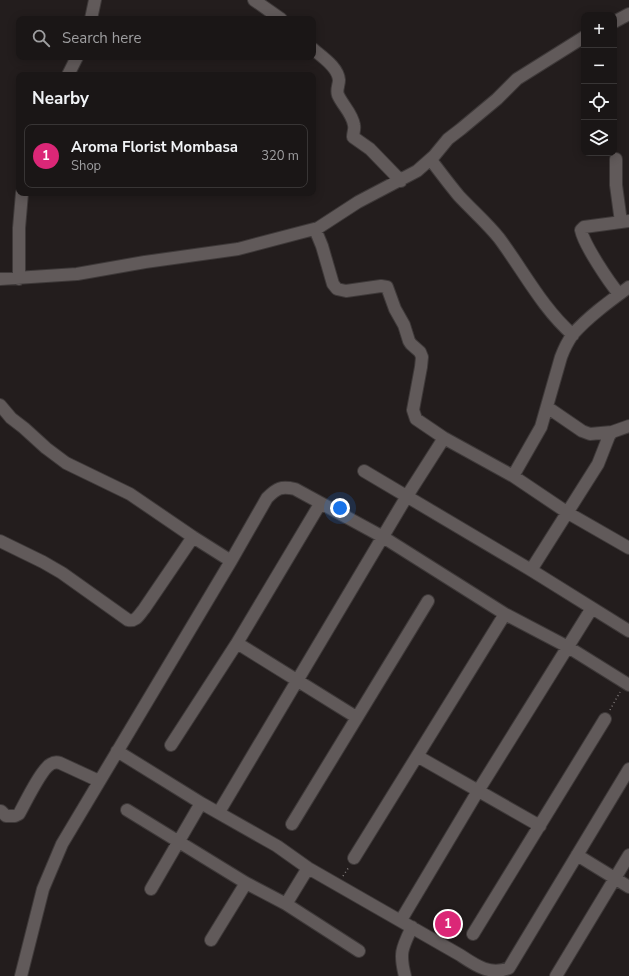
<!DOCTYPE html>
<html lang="en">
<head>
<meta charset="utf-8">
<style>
	:root { --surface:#1a1616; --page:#272323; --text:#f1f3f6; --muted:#9f9fa1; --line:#383535; --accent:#db2777 }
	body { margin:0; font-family:"Nunito Sans",sans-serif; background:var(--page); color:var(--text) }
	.controls { position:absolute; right:12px; top:12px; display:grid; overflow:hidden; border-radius:8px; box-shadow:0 2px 10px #0003 }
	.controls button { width:36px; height:36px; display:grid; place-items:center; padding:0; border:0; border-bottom:1px solid var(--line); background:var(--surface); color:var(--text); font:20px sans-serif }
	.you { position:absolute; left:340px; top:508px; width:14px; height:14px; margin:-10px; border:3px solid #fff; border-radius:50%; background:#1a73e8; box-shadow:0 0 0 6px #1a73e833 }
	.badge { display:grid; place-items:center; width:26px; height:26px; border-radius:50%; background:var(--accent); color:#fff; font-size:13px; font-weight:700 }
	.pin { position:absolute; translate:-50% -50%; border:2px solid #fff; box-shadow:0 1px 4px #0006 }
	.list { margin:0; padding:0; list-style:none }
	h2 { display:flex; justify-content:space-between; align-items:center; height:52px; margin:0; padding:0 16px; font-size:17px }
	h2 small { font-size:13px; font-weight:400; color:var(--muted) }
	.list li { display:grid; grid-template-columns:26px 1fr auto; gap:12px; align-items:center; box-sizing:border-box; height:64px; margin:0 8px 8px; padding:0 8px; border:1px solid var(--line); border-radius:8px }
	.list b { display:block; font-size:15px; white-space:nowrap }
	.list p { margin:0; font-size:13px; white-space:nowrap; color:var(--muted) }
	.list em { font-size:13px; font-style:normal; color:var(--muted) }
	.icon { flex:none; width:22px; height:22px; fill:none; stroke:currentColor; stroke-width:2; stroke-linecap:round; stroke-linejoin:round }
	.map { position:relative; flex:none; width:629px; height:976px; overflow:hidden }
	.search { position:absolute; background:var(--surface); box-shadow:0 2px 10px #0003; left:16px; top:16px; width:300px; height:44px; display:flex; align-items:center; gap:10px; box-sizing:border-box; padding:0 14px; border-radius:8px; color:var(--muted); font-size:15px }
	.panel { position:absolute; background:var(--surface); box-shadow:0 2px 10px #0003; left:16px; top:72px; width:300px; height:124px; border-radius:8px }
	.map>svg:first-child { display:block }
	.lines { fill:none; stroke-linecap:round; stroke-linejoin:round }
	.minor-casing { stroke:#3e3939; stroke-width:14 }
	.path { stroke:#807b7b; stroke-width:1.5; stroke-dasharray:1 3; stroke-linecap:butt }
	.minor { stroke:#615a5a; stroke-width:12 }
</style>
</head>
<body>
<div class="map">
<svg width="629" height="976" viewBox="0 0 629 976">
	<rect width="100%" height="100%" fill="#231d1d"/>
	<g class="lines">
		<defs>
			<path id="minor" d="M254 0 281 19
				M91 19 95 0
				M614 22 629 14
				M313 49C322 57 338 67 339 80 339 85 336 90 338 95 343 106 352 113 354 125 355 129 353 133 353 137L370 149 401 181
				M68 75 77 57
				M616 159V185L621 222
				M431 160C440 172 449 184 459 196 472 210 487 223 499 238 523 270 542 308 573 335
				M315 229 322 246 333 284 337 289 346 291 381 286 387 287 395 309 404 325 409 341 411 344 420 352 422 357 421 367 413 410 416 419 444 438 513 476 568 513 629 548
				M0 279 77 274 145 262 238 249 318 228 358 202 417 171 434 156 448 139 461 129 497 99 517 79 584 37
				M19 279V228L22 193
				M619 294C609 282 584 245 581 230L584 227 629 221
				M0 405 11 418 24 428 46 448 66 463 130 494 193 537 231 561
				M547 407 582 431 590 434 612 432
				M364 471 531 570 629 631
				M513 476 541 427 561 357C564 349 568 341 573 334 589 316 610 301 629 287
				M0 541 43 562 62 573 128 620C136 622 139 615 144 609L193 537
				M531 570 598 464 609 436 612 432 629 426
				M237 643 356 717
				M171 745 237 643 320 504
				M117 751 201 803 277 846 308 868 460 955C475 965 490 976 509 968L629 769
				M417 756 540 826
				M127 810 246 883 286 904 359 951
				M1 811 6 816H15L19 814C25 803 42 768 51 764 54 762 57 762 60 763L99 781
				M219 812 407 496 444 438
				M292 824 428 601
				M577 855 629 887
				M354 858 505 614
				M151 889 201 803
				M286 904 308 868
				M401 920 478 791 592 608
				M473 934 605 719
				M211 940 246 883
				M21 976 43 889 62 844 231 561 267 498C277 488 281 486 295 489L383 537 505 614 568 647 629 685
				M405 976C399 953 402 948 412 927
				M556 976 629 855"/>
		</defs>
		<use href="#minor" class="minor-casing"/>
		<path class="path" d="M610 710 620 692
			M343 876 349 867"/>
		<use href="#minor" class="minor"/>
	</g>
</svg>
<div class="controls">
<button>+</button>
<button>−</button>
<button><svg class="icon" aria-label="locate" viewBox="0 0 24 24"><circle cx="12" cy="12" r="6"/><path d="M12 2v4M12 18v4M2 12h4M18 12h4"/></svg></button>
<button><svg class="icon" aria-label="layers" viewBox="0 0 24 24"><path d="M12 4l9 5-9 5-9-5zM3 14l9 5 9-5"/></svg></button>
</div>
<div class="you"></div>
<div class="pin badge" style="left:448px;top:924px">1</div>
<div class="search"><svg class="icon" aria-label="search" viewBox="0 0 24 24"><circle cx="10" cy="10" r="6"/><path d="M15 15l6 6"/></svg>Search here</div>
<section class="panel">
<h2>Nearby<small></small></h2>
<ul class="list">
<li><span class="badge">1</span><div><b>Aroma Florist Mombasa</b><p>Shop</p></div><em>320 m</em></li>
</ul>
</section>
</div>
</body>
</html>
